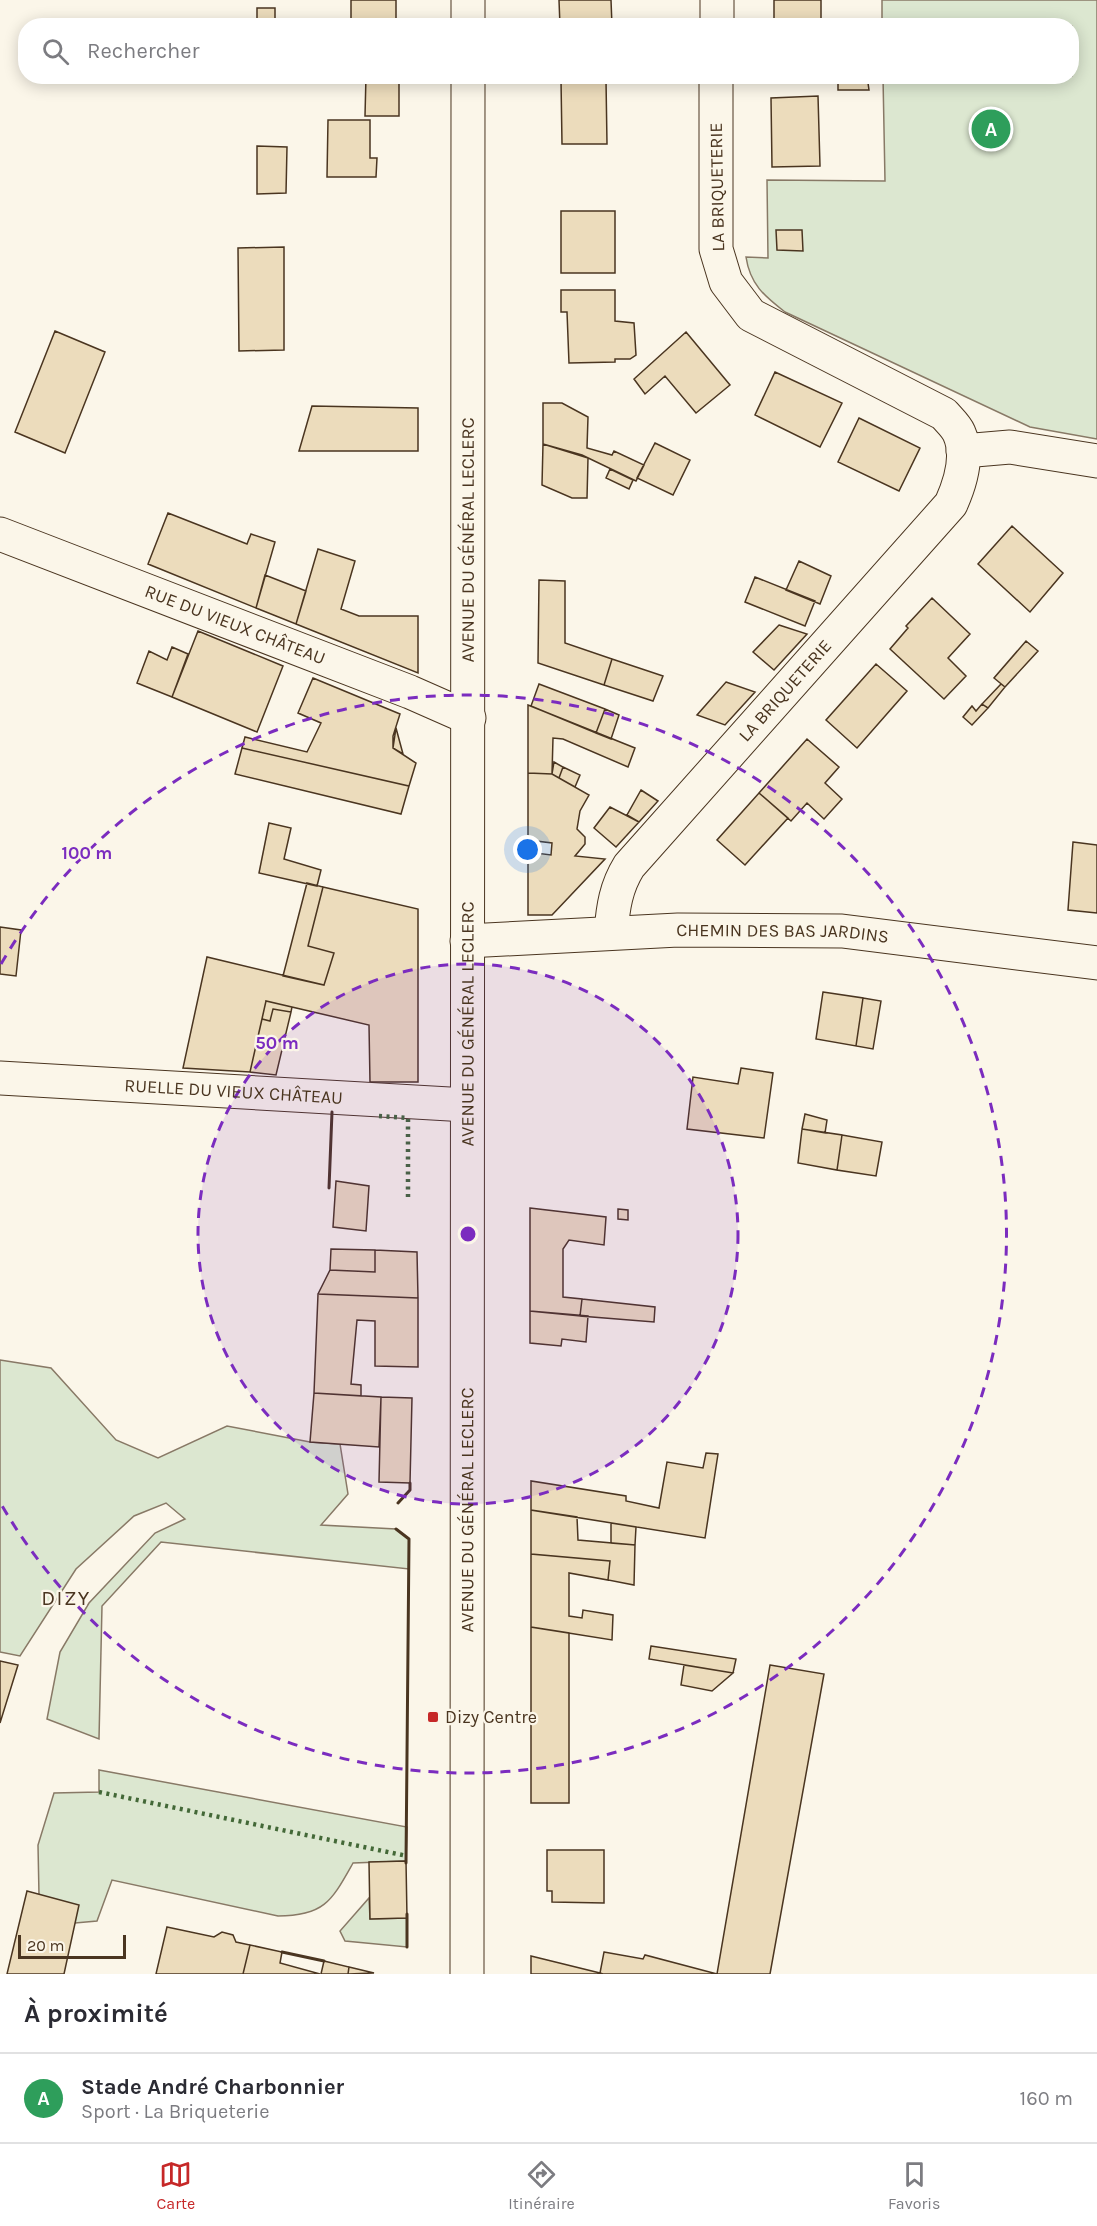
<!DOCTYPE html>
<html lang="fr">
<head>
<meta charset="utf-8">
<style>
	:root { --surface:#fff; --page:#f2f2f3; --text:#2b2b33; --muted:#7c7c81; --line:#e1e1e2; --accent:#c62828 }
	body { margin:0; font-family:Karla,sans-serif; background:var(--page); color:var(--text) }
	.scale { position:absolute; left:18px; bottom:15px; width:108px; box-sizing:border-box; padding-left:6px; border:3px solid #4a3520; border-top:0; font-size:16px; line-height:21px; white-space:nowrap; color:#4a3520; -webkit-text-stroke:4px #fbf6e9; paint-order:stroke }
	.you { position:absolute; left:528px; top:850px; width:21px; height:21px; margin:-15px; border:4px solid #fff; border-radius:50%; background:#1a73e8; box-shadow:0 0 0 9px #1a73e833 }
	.badge { display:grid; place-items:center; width:39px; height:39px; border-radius:50%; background:var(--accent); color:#fff; font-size:20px; font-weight:700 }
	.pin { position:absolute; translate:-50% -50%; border:3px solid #fff; box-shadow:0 2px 6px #0006 }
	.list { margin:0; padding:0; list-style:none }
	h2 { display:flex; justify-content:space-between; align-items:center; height:78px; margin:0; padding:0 24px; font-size:26px }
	h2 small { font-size:20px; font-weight:400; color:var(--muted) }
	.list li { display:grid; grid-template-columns:39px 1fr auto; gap:18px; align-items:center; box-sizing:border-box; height:90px; padding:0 24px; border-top:2px solid var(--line) }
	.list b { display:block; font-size:22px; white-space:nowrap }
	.list p { margin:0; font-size:20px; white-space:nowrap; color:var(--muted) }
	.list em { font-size:20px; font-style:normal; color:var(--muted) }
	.icon { flex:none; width:33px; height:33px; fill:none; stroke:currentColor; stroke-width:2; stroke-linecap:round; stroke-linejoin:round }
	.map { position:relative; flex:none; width:1097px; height:1974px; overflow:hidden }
	.search { position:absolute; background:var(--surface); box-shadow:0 3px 15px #0003; left:18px; right:18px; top:18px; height:66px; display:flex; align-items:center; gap:15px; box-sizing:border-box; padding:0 21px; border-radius:24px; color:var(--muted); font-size:22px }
	.sheet { height:168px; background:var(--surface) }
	nav { display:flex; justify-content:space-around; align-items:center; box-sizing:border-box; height:84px; border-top:2px solid var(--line); background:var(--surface); font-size:16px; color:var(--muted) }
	nav a { display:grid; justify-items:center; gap:3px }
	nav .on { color:var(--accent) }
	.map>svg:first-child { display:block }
	.green { fill:#dce7d0; stroke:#887966; stroke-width:1.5 }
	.building { fill:#ecdcbc; stroke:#4a3520; stroke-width:1.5 }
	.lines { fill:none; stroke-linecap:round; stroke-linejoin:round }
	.minor-casing { stroke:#4a3520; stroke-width:35 }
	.major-casing { stroke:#4a3520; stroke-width:35 }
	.minor { stroke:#fbf6e9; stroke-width:33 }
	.major { stroke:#fbf6e9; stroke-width:33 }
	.hedge { stroke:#436837; stroke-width:4.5; stroke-dasharray:3 4.5; stroke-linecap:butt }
	.wall { stroke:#4a3520; stroke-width:3 }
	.ring { fill:none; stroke:#7b2cbf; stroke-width:3; stroke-dasharray:10 8 }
	.poi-dot { fill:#c62828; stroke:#fbf6e9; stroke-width:2 }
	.labels { text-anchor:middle; stroke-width:4.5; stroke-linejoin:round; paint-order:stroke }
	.street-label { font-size:18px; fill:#4a3520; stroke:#fbf6e9 }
	.poi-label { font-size:18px; fill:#4a3520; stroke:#fbf6e9; text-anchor:start }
	.quarter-label { font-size:21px; letter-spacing:1.5px; fill:#4a3520; stroke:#fbf6e9 }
	.centre { fill:#7b2cbf; stroke:#fbf6e9; stroke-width:3 }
	.ring-label { font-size:18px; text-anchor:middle; font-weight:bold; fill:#7b2cbf; stroke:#fbf6e9; stroke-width:4.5; stroke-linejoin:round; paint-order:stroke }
</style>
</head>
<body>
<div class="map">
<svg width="1097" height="1974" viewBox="0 0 1097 1974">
	<rect width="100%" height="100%" fill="#fbf6e9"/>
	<path class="green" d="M882 0H1097V439L1030 427 785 312C764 296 750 284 746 257L768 258 767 180 885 181 883 77 1072 76V26L882 25Z
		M0 1360 51 1368 116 1440 158 1458 227 1426 310 1442 340 1444 348 1494 321 1525 396 1529 409 1539V1569L161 1542 102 1606 99 1739 47 1719 60 1652 89 1603 155 1533 185 1519 166 1503 134 1516 76 1569 20 1656 0 1652Z
		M99 1770 407 1827 406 1861 353 1863C332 1900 325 1916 278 1916L112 1880 97 1921 75 1923 39 1895 38 1845 54 1793 99 1792Z
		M369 1898 370 1919 407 1918V1947L345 1941 340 1931Z"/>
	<path class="building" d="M351 0H396V24H351Z
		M559 0H611L612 26H560Z
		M774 0H821V26H774Z
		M257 8H275V26H257Z
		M366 76H399V116H365Z
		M561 76H606V80H561Z
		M838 76H867L869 90H838Z
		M561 80H606L607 144H562Z
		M818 96 820 166 772 167 771 98Z
		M328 120H370V158H377L376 177H327Z
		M257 146 287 147 286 193 257 194Z
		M561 211H615V273H561Z
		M776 230H802L803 251 777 250Z
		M284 247V350L239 351 238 248Z
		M561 290H615V321L634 323 636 355 630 359H615V362L569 363 567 312H561Z
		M55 331 105 352 65 453 15 432Z
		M686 332 730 385 696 413 665 376 645 394 634 379Z
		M775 372 842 403 820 447 755 415Z
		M543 403H562L588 417 587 448 612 455 614 451 644 465 636 481 582 455 543 444Z
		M312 406 418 408V451H299Z
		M859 418 920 448 899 491 838 462Z
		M655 443 690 460 673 495 637 478Z
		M543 444 588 458 587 498H572L542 485Z
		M610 469 633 480 629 489 606 478Z
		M168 513 247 544 251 534 275 542 256 608 148 564Z
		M1012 526 1063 573 1030 612 978 564Z
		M318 549 355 561 341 609 359 616H418V673L296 624Z
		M799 561 831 576 820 604 786 590Z
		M265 575 306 591 296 624 256 608Z
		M755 577 815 601 805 626 745 602Z
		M539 580 565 581V643L612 659 604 685 538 663Z
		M932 598 970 634 948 658 966 676 944 699 890 649 908 628 906 626Z
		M779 625 807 634 774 670 753 652Z
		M198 631 283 666 257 732 172 697Z
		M1026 641 1038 651 1005 687 994 678Z
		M172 647 188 654 172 697 137 683 149 651 167 660Z
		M612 659 663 676 653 701 604 685Z
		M876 664 907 691 857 748 826 720Z
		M313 678 400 714 393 736V748L416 763 409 786 242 748 245 737 307 752 321 723 298 713Z
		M726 682 755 692 725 725 697 715Z
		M539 684 605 709 596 733 531 706Z
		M1001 684 1005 687 988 708 982 704Z
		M982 704 988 708 972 725 963 717 972 706 976 711Z
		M528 705 635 748 628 767 563 739 553 738 552 774 528 773Z
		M605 709 619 715 611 739 596 733Z
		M396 728 403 754 393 748Z
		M807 739 839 767 825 783 842 799 824 819 807 803 791 821 759 793Z
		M242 748 409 786 401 814 235 774Z
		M554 762 563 767 559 778 552 774Z
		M563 767 580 775 575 787 559 778Z
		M528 773 552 774 589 795 580 811 577 829 585 837V844L575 856 605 859 552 915H528V852L551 855 552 843 528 840Z
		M641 790 658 801 639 822 627 815Z
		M759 793 788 818 745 865 717 840Z
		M610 807 639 822 616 847 594 828Z
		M269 823 291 828 284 859 321 870 317 886 259 873Z
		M1073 842 1097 845V913L1068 910Z
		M307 883 323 887 308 946 334 953 324 985 283 976Z
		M323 887 418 909V1082H370L369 1025 266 1001 250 1072 183 1068 207 957 324 985 334 953 308 946Z
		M0 927 21 930 16 976 0 974Z
		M823 992 863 998 856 1046 816 1039Z
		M863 998 881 1001 873 1049 856 1046Z
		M266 1001 292 1007 291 1012 273 1009 270 1021 262 1019Z
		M273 1009 291 1012 276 1075 250 1072 262 1019 270 1021Z
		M741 1068 773 1073 764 1138 687 1129 693 1077 738 1084Z
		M805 1114 827 1120 825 1133 802 1129Z
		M802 1129 842 1135 837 1170 798 1163Z
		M842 1135 882 1142 876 1176 837 1170Z
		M336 1181 369 1186 366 1231 333 1227Z
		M530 1208 606 1217 604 1245 569 1240 563 1249V1297L582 1299 580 1316 530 1311Z
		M618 1209 628 1210V1220L618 1219Z
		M331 1249 375 1250V1272L330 1270Z
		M375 1250 417 1252 418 1298 318 1294 330 1270 375 1272Z
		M318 1294 418 1298V1367L375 1366V1321L357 1320 351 1384 361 1385V1396L314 1393Z
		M582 1299 655 1307 654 1322 580 1316Z
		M530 1311 588 1316 586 1342 562 1339 561 1346 530 1343Z
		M314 1393 381 1397 379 1447 310 1442Z
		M381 1397 412 1398 410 1483 379 1482Z
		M706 1453 718 1454 705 1538 531 1510V1481L626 1496V1501L659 1508 667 1462 703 1468Z
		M531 1510 577 1517 578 1540 635 1545 634 1585 608 1580 610 1561 531 1554Z
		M611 1523 636 1527 635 1545 611 1543Z
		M531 1554 610 1561 608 1580 569 1573V1616L582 1618 583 1610 613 1615 612 1640 531 1627Z
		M531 1627 569 1633V1803H531Z
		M651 1646 736 1659 733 1673 649 1659Z
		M0 1661 18 1665 0 1723Z
		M684 1665 733 1673 712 1691 681 1685Z
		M770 1665 824 1674 770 1974H717Z
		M547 1850H604V1903L552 1902V1891H547Z
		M406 1861 407 1918 370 1919 369 1862Z
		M27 1891 79 1905 64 1974H7Z
		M167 1927 214 1937 222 1932 233 1935 236 1942 250 1945 243 1974H156Z
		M250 1945 282 1952 280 1963 320 1974H243Z
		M604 1952 643 1959 645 1955 717 1974H603L600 1973Z
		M531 1956 600 1973 603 1974H531Z
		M324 1961 349 1967 348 1974H321Z
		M349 1967 374 1973 348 1974Z"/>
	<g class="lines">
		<defs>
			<g id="minor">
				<path d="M717 26V0"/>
				<path d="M963 451 1010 447 1097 461"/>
				<path id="s1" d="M0 534 410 692 469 718"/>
				<path id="s2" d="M611 932C613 907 616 887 629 866L951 504C960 484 969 455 959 433 956 426 949 420 944 414L751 315 726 282 716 249V76"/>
				<path id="s3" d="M467 941 678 930 842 931 1097 963"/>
				<path id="s4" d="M0 1078 467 1105"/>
			</g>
			<g id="major">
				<path d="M468 26V0"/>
				<path id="s5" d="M467 1974 468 76"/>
			</g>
		</defs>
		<use href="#minor" class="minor-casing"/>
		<use href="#major" class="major-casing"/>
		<use href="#minor" class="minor"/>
		<use href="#major" class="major"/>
		<path class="hedge" d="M379 1116 408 1118V1198
			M99 1792 407 1856"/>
		<path class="wall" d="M329 1188 332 1112
			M398 1503 410 1490V1483
			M396 1529 409 1539 406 1863
			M407 1914V1947
			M282 1952 324 1961"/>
	</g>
	<circle cx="468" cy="1234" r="270" fill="#7b2cbf" fill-opacity=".12"/>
	<g class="ring">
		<circle cx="468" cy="1234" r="270"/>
		<path d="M1 964A539 539 0 1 1 1 1504"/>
	</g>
	<rect class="poi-dot" x="427" y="1711" width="12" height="12" rx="3"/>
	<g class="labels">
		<g class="street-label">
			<text transform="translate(717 187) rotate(-91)" y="6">LA BRIQUETERIE</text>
			<text dy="6" stroke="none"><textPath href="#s5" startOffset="1434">AVENUE DU GÉNÉRAL LECLERC</textPath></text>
			<text dy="6" stroke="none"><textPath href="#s1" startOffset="252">RUE DU VIEUX CHÂTEAU</textPath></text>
			<text dy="6" stroke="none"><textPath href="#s2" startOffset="304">LA BRIQUETERIE</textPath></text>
			<text dy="6" stroke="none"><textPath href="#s3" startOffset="316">CHEMIN DES BAS JARDINS</textPath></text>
			<text dy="6" stroke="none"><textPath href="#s5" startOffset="950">AVENUE DU GÉNÉRAL LECLERC</textPath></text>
			<text dy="6" stroke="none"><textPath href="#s4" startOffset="234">RUELLE DU VIEUX CHÂTEAU</textPath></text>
			<text dy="6" stroke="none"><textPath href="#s5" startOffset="464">AVENUE DU GÉNÉRAL LECLERC</textPath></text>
		</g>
		<g class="poi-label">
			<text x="445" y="1723">Dizy Centre</text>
		</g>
		<g class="quarter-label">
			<text x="66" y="1605">DIZY</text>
		</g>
	</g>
	<circle cx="468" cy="1234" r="9" class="centre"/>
	<g class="ring-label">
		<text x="87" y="859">100 m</text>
		<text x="277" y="1049">50 m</text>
	</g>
</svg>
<div class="scale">20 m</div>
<div class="you"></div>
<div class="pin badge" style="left:991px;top:129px;background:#2e9e5b">A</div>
<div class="search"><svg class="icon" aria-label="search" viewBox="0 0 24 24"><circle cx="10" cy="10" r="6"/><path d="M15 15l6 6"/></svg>Rechercher</div>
</div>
<section class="sheet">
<h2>À proximité<small></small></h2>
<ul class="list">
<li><span class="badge" style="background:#2e9e5b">A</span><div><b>Stade André Charbonnier</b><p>Sport · La Briqueterie</p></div><em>160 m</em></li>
</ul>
</section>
<nav>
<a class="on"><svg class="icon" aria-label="map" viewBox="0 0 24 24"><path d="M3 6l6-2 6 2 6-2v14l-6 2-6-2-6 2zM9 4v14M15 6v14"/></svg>Carte</a>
<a><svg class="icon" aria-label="directions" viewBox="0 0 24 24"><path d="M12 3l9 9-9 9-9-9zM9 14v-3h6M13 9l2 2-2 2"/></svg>Itinéraire</a>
<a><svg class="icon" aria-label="saved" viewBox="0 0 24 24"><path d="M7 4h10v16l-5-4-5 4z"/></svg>Favoris</a>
</nav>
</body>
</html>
